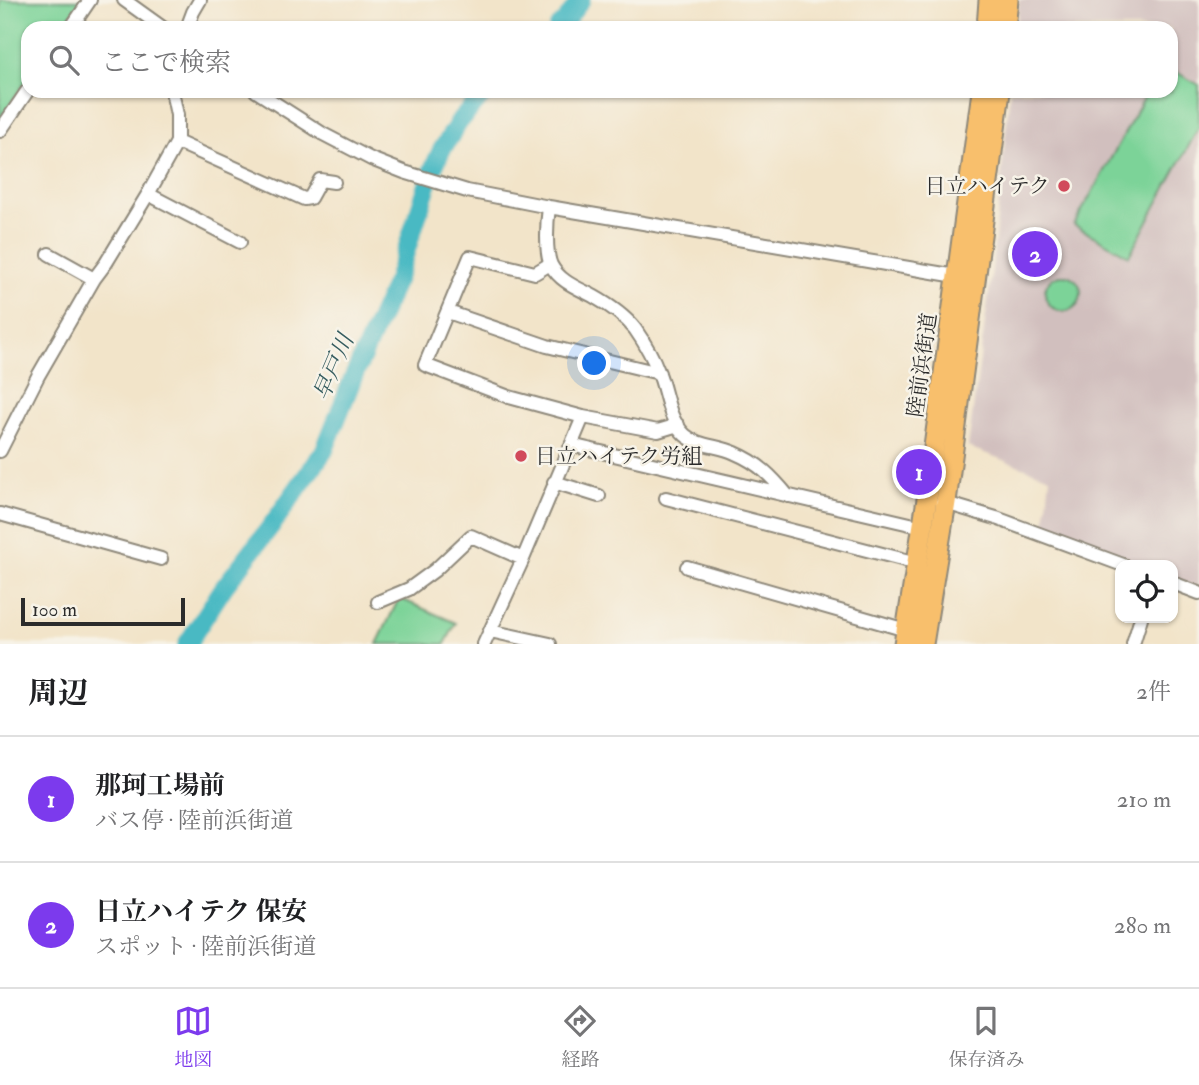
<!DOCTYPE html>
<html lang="ja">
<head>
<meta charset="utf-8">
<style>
	:root { --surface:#fff; --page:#f6f6f6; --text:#202124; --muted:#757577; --line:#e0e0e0; --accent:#7c3aed }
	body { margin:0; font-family:"IM FELL Double Pica","Noto Serif JP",serif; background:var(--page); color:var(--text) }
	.controls { position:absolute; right:21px; bottom:21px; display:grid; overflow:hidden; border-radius:14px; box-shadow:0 2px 5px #0004 }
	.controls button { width:63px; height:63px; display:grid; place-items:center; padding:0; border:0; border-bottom:2px solid var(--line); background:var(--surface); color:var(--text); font:35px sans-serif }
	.scale { position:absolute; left:21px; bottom:18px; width:164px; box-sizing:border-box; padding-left:7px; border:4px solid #2b2b2b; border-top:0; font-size:19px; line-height:24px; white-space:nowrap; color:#2b2b2b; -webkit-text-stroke:5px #f7f3e8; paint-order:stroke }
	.you { position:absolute; left:595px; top:364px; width:24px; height:24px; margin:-18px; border:5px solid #fff; border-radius:50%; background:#1a73e8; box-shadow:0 0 0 10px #1a73e833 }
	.badge { display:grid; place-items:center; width:46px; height:46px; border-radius:50%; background:var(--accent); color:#fff; font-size:23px; font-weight:700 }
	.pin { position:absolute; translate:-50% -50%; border:4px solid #fff; box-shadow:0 2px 7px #0006 }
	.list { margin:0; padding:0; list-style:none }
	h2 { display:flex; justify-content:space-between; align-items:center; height:91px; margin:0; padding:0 28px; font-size:30px }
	h2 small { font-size:23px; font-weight:400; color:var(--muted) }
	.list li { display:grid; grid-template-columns:46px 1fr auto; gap:21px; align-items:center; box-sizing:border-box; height:126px; padding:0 28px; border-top:2px solid var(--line) }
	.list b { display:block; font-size:26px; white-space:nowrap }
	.list p { margin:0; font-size:23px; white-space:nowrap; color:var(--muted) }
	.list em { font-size:23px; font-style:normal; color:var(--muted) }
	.icon { flex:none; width:38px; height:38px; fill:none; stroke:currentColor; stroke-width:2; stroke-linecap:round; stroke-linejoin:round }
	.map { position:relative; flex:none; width:1199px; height:644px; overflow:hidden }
	.search { position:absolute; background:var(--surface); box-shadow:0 2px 5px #0004; left:21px; right:21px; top:21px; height:77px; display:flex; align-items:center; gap:18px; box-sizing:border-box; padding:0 24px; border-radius:21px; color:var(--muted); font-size:26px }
	.sheet { height:343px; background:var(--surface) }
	nav { display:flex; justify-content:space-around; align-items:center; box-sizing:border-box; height:98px; border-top:2px solid var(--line); background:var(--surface); font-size:19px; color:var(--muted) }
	nav a { display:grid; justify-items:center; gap:4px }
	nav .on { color:var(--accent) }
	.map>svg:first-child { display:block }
	.industrial { fill:#d1bfbe }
	.green { fill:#7cd398; stroke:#547f62; stroke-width:2 }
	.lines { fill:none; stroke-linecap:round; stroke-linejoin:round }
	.river { stroke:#4ab9c3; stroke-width:19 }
	.minor-casing { stroke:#8e887a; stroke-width:16 }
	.highway-casing { stroke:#8e887a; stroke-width:23 }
	.minor { stroke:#fff; stroke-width:12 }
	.highway { stroke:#f8bf6c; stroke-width:19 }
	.poi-dot { fill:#d1495b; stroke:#f7f3e8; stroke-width:2.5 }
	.labels { text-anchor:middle; stroke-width:5; stroke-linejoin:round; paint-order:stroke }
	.poi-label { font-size:21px; fill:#2b2b2b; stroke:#f7f3e8; text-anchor:end }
	.street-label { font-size:21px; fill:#2b2b2b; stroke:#f7f3e8 }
	.water-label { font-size:23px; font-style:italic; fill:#365d60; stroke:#f7f3e8 }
</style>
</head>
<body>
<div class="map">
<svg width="1199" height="644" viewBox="0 0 1199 644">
	<rect width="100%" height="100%" fill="#f7f3e8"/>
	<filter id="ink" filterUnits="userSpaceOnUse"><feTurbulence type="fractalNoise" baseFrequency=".0143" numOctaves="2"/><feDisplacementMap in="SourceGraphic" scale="14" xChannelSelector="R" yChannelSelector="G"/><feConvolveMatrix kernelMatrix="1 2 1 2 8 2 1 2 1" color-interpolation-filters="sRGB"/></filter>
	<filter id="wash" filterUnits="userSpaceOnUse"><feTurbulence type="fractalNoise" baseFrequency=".00686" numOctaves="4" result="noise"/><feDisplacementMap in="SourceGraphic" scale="28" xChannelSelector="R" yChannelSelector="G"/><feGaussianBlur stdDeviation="1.57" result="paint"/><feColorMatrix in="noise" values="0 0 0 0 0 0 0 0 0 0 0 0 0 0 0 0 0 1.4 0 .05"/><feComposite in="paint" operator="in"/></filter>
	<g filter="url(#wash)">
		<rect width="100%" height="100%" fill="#f2e4c9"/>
		<path class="industrial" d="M1019 0H1199V589L1173 579V565H1140L1123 557 1100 552 1072 540 1045 524 1050 477 968 447 991 279 1010 91H1171V28H1017Z"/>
		<path class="green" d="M0 0H81L62 28H28V78L0 119Z
			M1171 69 1199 85V127L1129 256 1074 225 1148 91H1171Z
			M1045 293a18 18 0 1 1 36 0a18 18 0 1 1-36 0Z
			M399 598 456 623 445 644H377Z"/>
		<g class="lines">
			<path class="river" d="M558 28 565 22 581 0
				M187 644 224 587 271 526 324 451 353 378 397 279 432 171 441 151 459 122 486 91"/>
		</g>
	</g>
	<g filter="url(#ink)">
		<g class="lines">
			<defs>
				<path id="minor" d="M124 0 163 28
					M71 28 90 0
					M187 28 193 12 200 0
					M256 91 323 134 371 159 404 172 467 191 549 207 962 277
					M0 131 28 90
					M177 142 304 199 310 198 320 180 334 182
					M148 194 240 242
					M549 207C547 221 545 252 551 265 560 282 578 288 593 296 609 305 624 315 635 329 644 342 653 357 658 371 667 392 667 418 685 435 699 447 719 445 735 453 759 463 772 477 788 496
					M49 254 94 279
					M550 264 535 273 470 257 425 365 509 397 583 417 658 431 678 425
					M448 312 547 346 659 373
					M571 445 923 527
					M0 451 38 376 94 279 106 263 148 194 177 142V115L172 91
					M554 482 599 496
					M666 498 917 563
					M942 502 996 518 1123 565
					M0 514 161 559
					M687 567 906 630
					M1173 583 1199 593
					M378 602 409 589 435 570 471 536 523 559
					M490 631 550 644
					M484 644 523 559 583 417
					M1133 644 1141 618"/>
				<path id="highway" d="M987 28 989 0
					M1005 28 1008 0
					M904 644 927 499 982 91
					M923 644 946 502 1000 91"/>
			</defs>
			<use href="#minor" class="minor-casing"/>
			<use href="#highway" class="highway-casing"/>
			<use href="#minor" class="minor"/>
			<use href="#highway" class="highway"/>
		</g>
	</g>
	<g class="poi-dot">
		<circle cx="1064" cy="186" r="7"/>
		<circle cx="521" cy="456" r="7"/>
	</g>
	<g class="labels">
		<g class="poi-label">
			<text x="1050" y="193">日立ハイテク</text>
			<text x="535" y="463" text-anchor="start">日立ハイテク労組</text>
		</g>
		<g class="street-label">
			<text transform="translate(922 365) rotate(-82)" y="7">陸前浜街道</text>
		</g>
		<g class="water-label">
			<text transform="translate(333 367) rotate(-67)" y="8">早戸川</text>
		</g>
	</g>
</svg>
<div class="controls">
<button><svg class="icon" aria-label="locate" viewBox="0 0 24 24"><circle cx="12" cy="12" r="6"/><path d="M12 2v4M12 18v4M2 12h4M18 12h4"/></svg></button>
</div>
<div class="scale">100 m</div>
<div class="you"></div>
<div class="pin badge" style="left:919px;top:472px">1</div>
<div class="pin badge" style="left:1035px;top:254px">2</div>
<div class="search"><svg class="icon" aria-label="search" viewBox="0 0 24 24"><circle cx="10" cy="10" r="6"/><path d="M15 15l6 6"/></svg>ここで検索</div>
</div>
<section class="sheet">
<h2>周辺<small>2件</small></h2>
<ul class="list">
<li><span class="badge">1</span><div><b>那珂工場前</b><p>バス停 · 陸前浜街道</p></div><em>210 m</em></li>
<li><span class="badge">2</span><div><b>日立ハイテク 保安</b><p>スポット · 陸前浜街道</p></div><em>280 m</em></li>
</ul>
</section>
<nav>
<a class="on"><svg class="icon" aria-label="map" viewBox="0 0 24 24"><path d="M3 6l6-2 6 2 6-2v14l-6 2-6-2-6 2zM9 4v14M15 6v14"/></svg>地図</a>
<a><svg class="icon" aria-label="directions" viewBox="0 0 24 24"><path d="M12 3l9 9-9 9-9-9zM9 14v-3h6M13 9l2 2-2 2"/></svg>経路</a>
<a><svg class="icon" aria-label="saved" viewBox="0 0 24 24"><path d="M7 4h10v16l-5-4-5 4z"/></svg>保存済み</a>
</nav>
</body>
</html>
